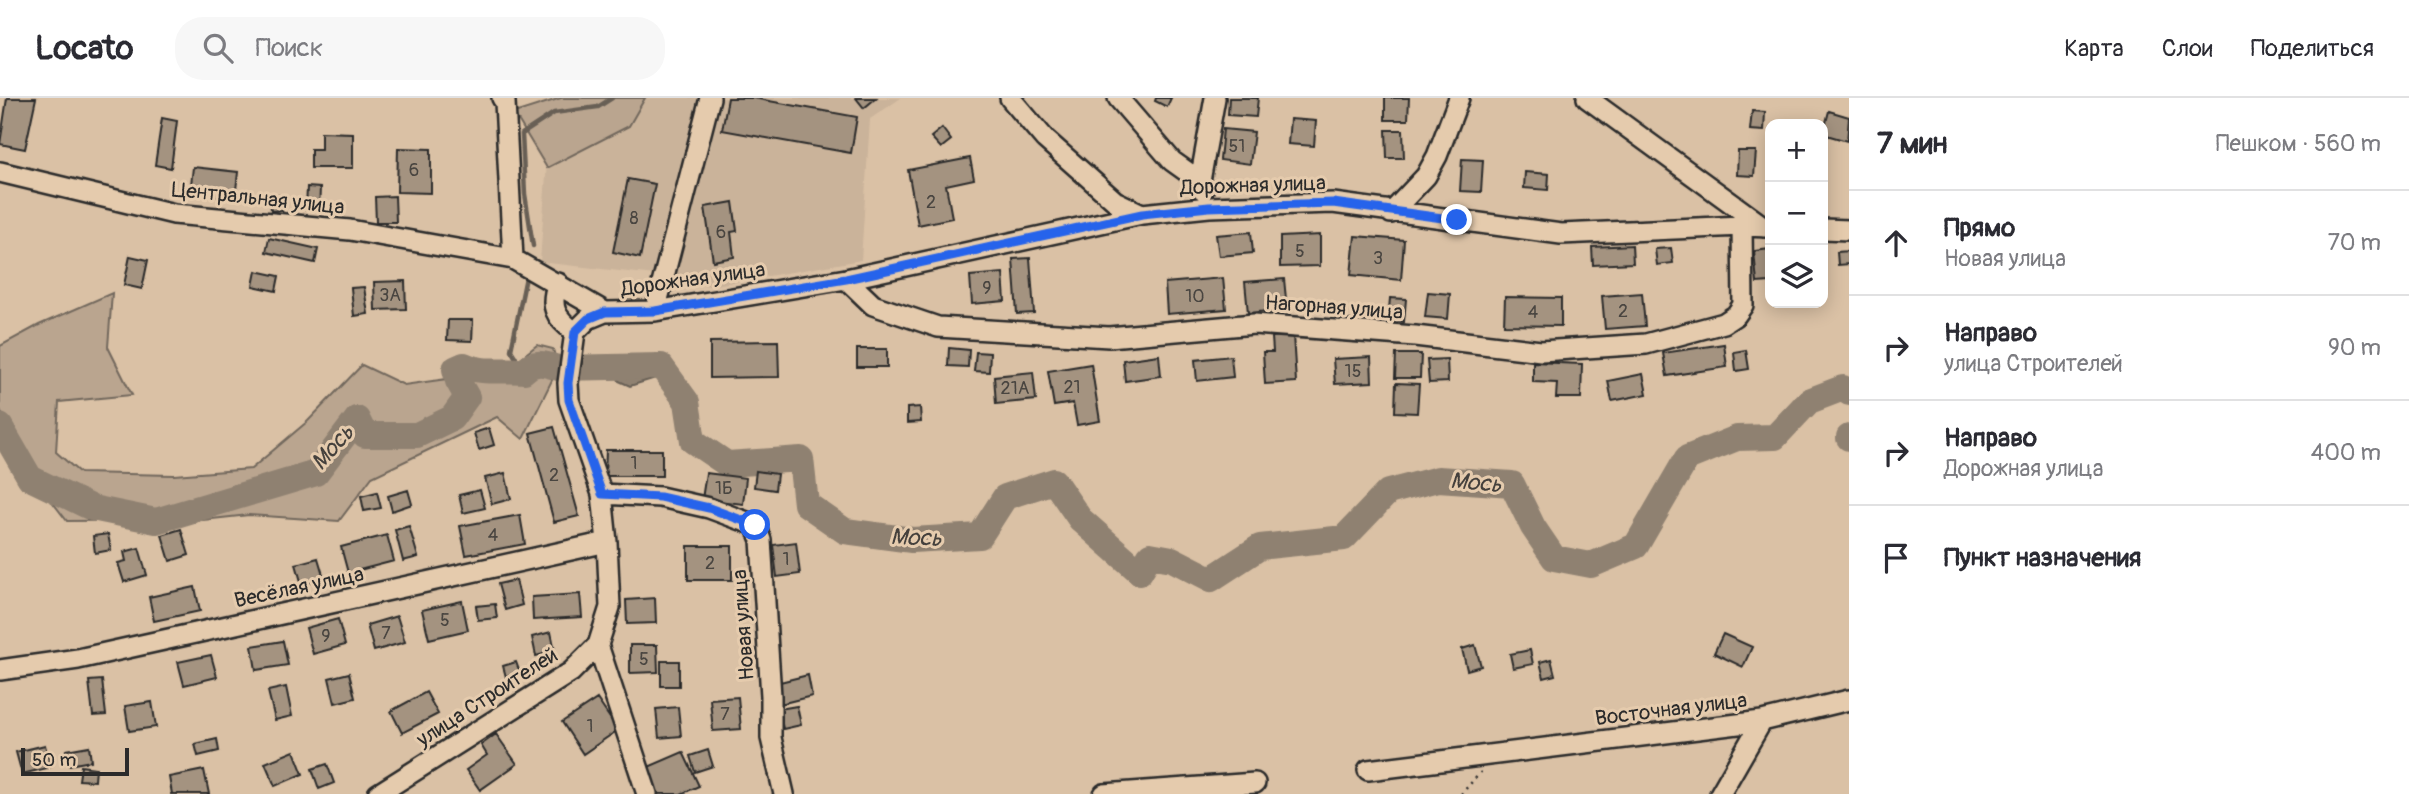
<!DOCTYPE html>
<html lang="ru">
<head>
<meta charset="utf-8">
<style>
	:root { --surface:#fff; --page:#f7f7f7; --text:#2b2b33; --muted:#7c7c81; --line:#e1e1e2 }
	body { margin:0; font-family:Pangolin,sans-serif; background:var(--page); color:var(--text) }
	.controls { position:absolute; right:21px; top:21px; display:grid; overflow:hidden; border-radius:14px; box-shadow:0 4px 18px #0003 }
	.controls button { width:63px; height:63px; display:grid; place-items:center; padding:0; border:0; border-bottom:2px solid var(--line); background:var(--surface); color:var(--text); font:35px sans-serif }
	.scale { position:absolute; left:21px; bottom:18px; width:108px; box-sizing:border-box; padding-left:7px; border:4px solid #2b2b2b; border-top:0; font-size:19px; line-height:24px; white-space:nowrap; color:#2b2b2b; -webkit-text-stroke:5px #e5cbad; paint-order:stroke }
	.stop { position:absolute; width:21px; height:21px; margin:-16px; border:5px solid #2563eb; border-radius:50%; background:#fff }
	.stop.end { background:#2563eb; border-color:#fff; box-shadow:0 2px 7px #0008 }
	.list { margin:0; padding:0; list-style:none }
	h2 { display:flex; justify-content:space-between; align-items:center; height:91px; margin:0; padding:0 28px; font-size:30px }
	h2 small { font-size:23px; font-weight:400; color:var(--muted) }
	.list li { display:grid; grid-template-columns:46px 1fr auto; gap:21px; align-items:center; box-sizing:border-box; height:105px; padding:0 28px; border-top:2px solid var(--line) }
	.list b { display:block; font-size:26px; white-space:nowrap }
	.list p { margin:0; font-size:23px; white-space:nowrap; color:var(--muted) }
	.list em { font-size:23px; font-style:normal; color:var(--muted) }
	.icon { flex:none; width:38px; height:38px; fill:none; stroke:currentColor; stroke-width:2; stroke-linecap:round; stroke-linejoin:round }
	.map { position:relative; flex:none; width:1849px; height:696px; overflow:hidden }
	header { display:flex; align-items:center; gap:42px; box-sizing:border-box; height:98px; padding:0 35px; background:var(--surface); border-bottom:2px solid var(--line) }
	header strong { font-size:33px }
	nav { display:flex; gap:38px; margin-inline-start:auto; font-size:24px }
	.search { width:490px; height:63px; background:var(--page); display:flex; align-items:center; gap:18px; box-sizing:border-box; padding:0 24px; border-radius:28px; color:var(--muted); font-size:26px }
	main { display:flex }
	aside { flex:1; background:var(--surface) }
	.map>svg:first-child { display:block }
	.built { fill:#cab39a }
	.green { fill:#baa58f; stroke:#72685d; stroke-width:2 }
	.water { fill:#8f8171; stroke:#675f55; stroke-width:2 }
	.lines { fill:none; stroke-linecap:round; stroke-linejoin:round }
	.stream { stroke:#675f55; stroke-width:4.5 }
	.river { stroke:#8f8171; stroke-width:26 }
	.building { fill:#a49380; stroke:#2b2b2b; stroke-width:2 }
	.minor-casing { stroke:#2b2b2b; stroke-width:24 }
	.path { stroke:#2b2b2b; stroke-width:2.5; stroke-dasharray:2 5; stroke-linecap:butt }
	.minor { stroke:#e5cbad; stroke-width:19 }
	.route { stroke:#2563eb; stroke-width:9 }
	.labels { text-anchor:middle; stroke-width:6; stroke-linejoin:round; paint-order:stroke }
	.number-label { font-size:18px; fill:#494540 }
	.street-label { font-size:21px; fill:#2b2b2b; stroke:#e5cbad }
	.water-label { font-size:23px; font-style:italic; fill:#44403c; stroke:#e5cbad }
</style>
</head>
<body>
<header>
<strong>Locato</strong>
<div class="search"><svg class="icon" aria-label="search" viewBox="0 0 24 24"><circle cx="10" cy="10" r="6"/><path d="M15 15l6 6"/></svg>Поиск</div>
<nav><a>Карта</a><a>Слои</a><a>Поделиться</a></nav>
</header>
<main>
<div class="map">
<svg width="1849" height="696" viewBox="0 0 1849 696">
	<rect width="100%" height="100%" fill="#dac1a5"/>
	<filter id="ink" filterUnits="userSpaceOnUse"><feTurbulence type="fractalNoise" baseFrequency=".0143" numOctaves="2"/><feDisplacementMap in="SourceGraphic" scale="14" xChannelSelector="R" yChannelSelector="G"/><feConvolveMatrix kernelMatrix="1 2 1 2 8 2 1 2 1" color-interpolation-filters="sRGB"/></filter>
	<g filter="url(#ink)">
		<path class="built" d="M645 0H901L870 21 861 162 710 188 664 178 540 164 548 48 628 28Z"/>
		<path class="green" d="M561 0H645L629 28 547 70 514 15Z
			M112 195 108 249 132 297 59 304 56 354 80 375 174 377 251 371 308 323 362 267 404 287 504 273 537 247 553 251 558 270 523 341 497 319 372 379 339 423 249 417 203 422 67 423 20 362 0 311V248L39 227Z"/>
		<path class="water" d="M645 259 658 263 654 269 660 275 659 279 630 288 619 283 617 277 622 275 625 263Z"/>
		<g class="lines">
			<path class="stream" d="M533 148 525 96 522 36 554 15 598 9 612 0
				M524 273 511 252 526 179"/>
			<path class="river" d="M0 328 30 380 92 410 156 423 316 375 357 321 365 337H417L452 320 467 299 458 283 455 271 464 267C482 276 504 271 524 273 534 262 546 266 558 270L661 268 687 304 693 343 727 366 801 361 806 406 845 433 912 442 980 438 1005 399 1054 383 1080 421 1140 474 1150 457 1172 461 1211 481 1260 449 1344 440 1388 394 1438 381 1512 386 1533 429 1554 460 1591 467 1636 448 1687 360 1737 340 1775 339 1809 303 1843 290 1849 295
				M1849 339V340"/>
		</g>
		<path class="building" d="M7 0H36L25 51 0 46Z
			M728 0H753L857 19 851 55 722 32Z
			M856 0H876L864 10Z
			M1156 0H1171L1167 9 1155 3Z
			M1229 0H1258L1256 19 1228 17Z
			M1385 0H1409L1408 22H1385Z
			M1752 13 1765 14 1764 33 1750 32Z
			M1829 13 1849 19 1847 43 1823 36Z
			M162 20 177 23 171 70 155 67Z
			M1290 21 1316 23 1314 48 1288 46Z
			M942 30 951 42 941 50 931 39Z
			M1223 31 1254 34 1250 66 1220 62Z
			M1386 32H1403L1404 60H1387Z
			M321 34 353 35V70H311V51H321Z
			M398 50 431 51V95L397 94Z
			M1738 53H1756L1754 78 1737 77Z
			M970 60 974 81 946 87 952 120 918 127 908 72Z
			M1462 61 1483 62 1481 94 1460 93Z
			M193 69 238 74 235 101 190 96Z
			M1525 74 1549 76 1548 92 1524 90Z
			M628 81 655 86 640 160 613 154Z
			M307 89 320 90 319 112H306Z
			M282 97 283 112 271 113 270 98Z
			M395 98 396 124H376L375 99Z
			M733 104 737 133 731 134 734 159 713 163 705 109Z
			M1251 134 1253 155 1219 158 1216 137Z
			M1320 137V168L1280 169V139Z
			M1355 138 1404 142 1401 182 1351 177Z
			M269 140 318 151 315 165 266 154Z
			M1632 147 1633 165 1593 167 1592 149Z
			M1671 150 1673 165 1657 167 1655 151Z
			M1770 151V184L1757 185 1754 153Z
			M1849 153V166L1838 167 1837 154Z
			M130 158 148 162 142 191 124 187Z
			M1030 160 1034 215 1017 216 1013 161Z
			M256 173 279 178 276 193 253 188Z
			M1003 175 1005 203 972 206 970 178Z
			M1223 180 1226 211 1167 216 1165 185Z
			M1284 181 1287 211 1248 215 1245 184Z
			M405 183 406 211 375 212 374 184Z
			M364 189 368 216 354 218 351 190Z
			M1428 194 1450 196 1448 221 1425 219Z
			M1642 195 1645 228 1605 231 1602 198Z
			M1505 199 1561 200V228L1504 227Z
			M1390 200 1406 201 1404 224 1388 223Z
			M448 222H473L472 243 447 242Z
			M1293 237 1296 284 1265 286 1263 254H1273L1272 239Z
			M778 243 779 279 710 280V244Z
			M1724 246 1727 269 1667 278 1663 255Z
			M949 250 969 252 968 269 948 268Z
			M857 251H887V269H857Z
			M1746 252 1749 271 1736 273 1734 254Z
			M976 254 990 255 989 274 974 273Z
			M1396 256H1421L1420 280H1395Z
			M1159 257 1161 278 1125 283 1123 262Z
			M1231 258 1233 279 1197 283 1195 262Z
			M1371 259 1372 284 1335 286 1333 261Z
			M1447 261 1448 284 1429 285 1427 262Z
			M1533 264 1582 266 1581 300H1556L1557 285 1533 284Z
			M1091 266 1100 323 1077 327 1073 305 1054 308 1048 273Z
			M1033 274 1036 302 996 306 994 278Z
			M1643 276 1647 296 1612 303 1608 283Z
			M1396 285 1419 286 1417 315 1395 314Z
			M920 309 921 324 907 325V310Z
			M554 329 579 418 554 424 530 335Z
			M489 330 494 347 479 352 474 335Z
			M606 352H662V378H605Z
			M756 373 777 376 775 392 754 389Z
			M505 375 511 401 492 406 485 380Z
			M706 375 746 380 743 406 702 401Z
			M408 392 412 406 392 413 388 398Z
			M480 392 485 410 463 415 459 397Z
			M377 394 381 410 364 413 361 398Z
			M520 417 525 446 466 457 460 428Z
			M409 428 418 459 403 463 395 432Z
			M181 431 189 457 170 463 162 437Z
			M108 436 111 452 95 455 93 438Z
			M387 437 394 463 348 475 341 449Z
			M796 444 800 476 777 479 773 447Z
			M688 448H732V482H688Z
			M139 450 147 477 124 484 118 465 126 463 124 454Z
			M318 460 324 480 302 487 296 466Z
			M516 482 522 507 505 512 498 486Z
			M195 489 200 513 154 523 149 499Z
			M580 496 582 519 533 522 532 499Z
			M655 500 656 525 627 526 626 502Z
			M462 503 468 532 429 541 422 512Z
			M495 506 497 520 478 522 476 508Z
			M397 518 405 544 374 553 367 527Z
			M338 521 345 547 313 556 306 530Z
			M551 534 555 553 536 558 532 539Z
			M1723 536 1752 549 1743 569 1714 555Z
			M283 543 288 567 256 572 252 548Z
			M630 547H657L658 574 630 575Z
			M1475 547 1481 568 1467 572 1462 551Z
			M1530 552 1533 566 1513 570 1510 556Z
			M211 557 217 579 184 587 178 564Z
			M1551 561 1555 577 1544 580 1540 564Z
			M661 563H679V588H661Z
			M516 564 520 575 506 579 503 568Z
			M349 575 355 600 335 605 329 580Z
			M808 577 812 598 780 606 776 585Z
			M102 582 106 617 93 618 89 583Z
			M286 589 292 618 275 622 268 593Z
			M426 594 438 616 402 635 391 613Z
			M738 599 741 631 713 633 710 601Z
			M597 601 618 632 583 656 562 624Z
			M152 604 156 629 129 633 125 608Z
			M797 608 801 627 783 631 779 611Z
			M678 609 681 638 659 640 656 611Z
			M496 636 517 666 480 692 466 672 487 657 481 647Z
			M217 641 219 653 198 658 195 646Z
			M45 647 51 669 22 676 16 654Z
			M89 648 91 663 69 667 66 652Z
			M708 652 713 668 695 674 690 658Z
			M294 653 303 676 275 688 265 665Z
			M683 654 699 688 681 696H658L646 670Z
			M327 666 334 685 319 691 312 671Z
			M81 668 96 670 95 683 79 682Z
			M204 672 209 696H170H172L169 679Z"/>
		<g class="lines">
			<defs>
				<path id="minor" d="M502 0 505 4 513 161
					M1010 0 1045 41 1115 103 1142 116
					M1118 0 1172 63 1200 83
					M1587 0 1764 129
					M0 74 174 116 350 132 513 161 605 214
					M1203 92 1200 83 1215 0
					M1391 115 1426 78 1437 58 1459 0
					M1823 131 1849 132
					M846 181 873 207 938 229 1109 239 1254 226 1415 238 1541 253 1646 246 1724 225 1736 217 1743 207 1742 128
					M558 185C549 208 555 220 575 234
					M655 213 710 0
					M602 396 660 399 709 410 755 427 761 442 771 598V640L784 696
					M598 547 647 696
					M0 572 78 561 607 444
					M1368 672 1762 623 1849 602
					M378 696 571 574 598 547 610 509 607 444 602 396 569 302 568 285 575 234 588 221 605 214 655 213 846 181 1142 116 1209 109 1333 105 1561 136 1742 128 1770 129
					M1104 696 1255 685
					M1720 696 1762 623"/>
			</defs>
			<use href="#minor" class="minor-casing"/>
			<path class="path" d="M1461 696 1481 674"/>
			<use href="#minor" class="minor"/>
		</g>
	</g>
	<g class="lines" filter="url(#ink)">
		<path class="route" d="M755 427 709 410 660 399 602 396 569 302 568 285 575 234 588 221 605 214 655 213 846 181 1142 116 1209 109 1333 105 1457 122"/>
	</g>
	<g class="labels">
		<g class="number-label">
			<text x="1237" y="54">51</text>
			<text x="414" y="78">6</text>
			<text x="931" y="110">2</text>
			<text x="634" y="126">8</text>
			<text x="721" y="140">6</text>
			<text x="1300" y="159">5</text>
			<text x="1378" y="166">3</text>
			<text x="987" y="196">9</text>
			<text x="390" y="203">3А</text>
			<text x="1195" y="204">10</text>
			<text x="1623" y="219">2</text>
			<text x="1533" y="220">4</text>
			<text x="1353" y="279">15</text>
			<text x="1072" y="295">21</text>
			<text x="1015" y="296">21А</text>
			<text x="634" y="371">1</text>
			<text x="554" y="383">2</text>
			<text x="724" y="396">1Б</text>
			<text x="493" y="443">4</text>
			<text x="786" y="467">1</text>
			<text x="710" y="471">2</text>
			<text x="445" y="528">5</text>
			<text x="386" y="541">7</text>
			<text x="326" y="544">9</text>
			<text x="644" y="567">5</text>
			<text x="725" y="622">7</text>
			<text x="590" y="634">1</text>
		</g>
		<g class="street-label">
			<text transform="translate(1253 87) rotate(-2)" y="7">Дорожная улица</text>
			<text transform="translate(258 100) rotate(6)" y="7">Центральная улица</text>
			<text transform="translate(693 181) rotate(-8)" y="7">Дорожная улица</text>
			<text transform="translate(1334 209) rotate(4)" y="7">Нагорная улица</text>
			<text transform="translate(299 489) rotate(-12)" y="7">Весёлая улица</text>
			<text transform="translate(743 527) rotate(-94)" y="7">Новая улица</text>
			<text transform="translate(487 599) rotate(-33)" y="7">улица Строителей</text>
			<text transform="translate(1671 611) rotate(-7)" y="7">Восточная улица</text>
		</g>
		<g class="water-label">
			<text transform="translate(332 349) rotate(-49)" y="8">Мось</text>
			<text transform="translate(1476 384) rotate(5)" y="8">Мось</text>
			<text transform="translate(916 439) rotate(2)" y="8">Мось</text>
		</g>
	</g>
</svg>
<div class="controls">
<button>+</button>
<button>−</button>
<button><svg class="icon" aria-label="layers" viewBox="0 0 24 24"><path d="M12 4l9 5-9 5-9-5zM3 14l9 5 9-5"/></svg></button>
</div>
<div class="scale">50 m</div>
<div class="stop" style="left:755px;top:427px"></div>
<div class="stop end" style="left:1457px;top:122px"></div>
</div>
<aside>
<h2>7 мин<small>Пешком · 560 m</small></h2>
<ul class="list">
<li><svg class="icon" aria-label="ahead" viewBox="0 0 24 24"><path d="M12 20V5M6 11l6-6 6 6"/></svg><div><b>Прямо</b><p>Новая улица</p></div><em>70 m</em></li>
<li><svg class="icon" aria-label="right" viewBox="0 0 24 24"><path d="M7 20v-9h11M14 6l5 5-5 5"/></svg><div><b>Направо</b><p>улица Строителей</p></div><em>90 m</em></li>
<li><svg class="icon" aria-label="right" viewBox="0 0 24 24"><path d="M7 20v-9h11M14 6l5 5-5 5"/></svg><div><b>Направо</b><p>Дорожная улица</p></div><em>400 m</em></li>
<li><svg class="icon" aria-label="arrive" viewBox="0 0 24 24"><path d="M6 21V4h12l-3 4 3 4H6"/></svg><div><b>Пункт назначения</b></div></li>
</ul>
</aside>
</main>
</body>
</html>
